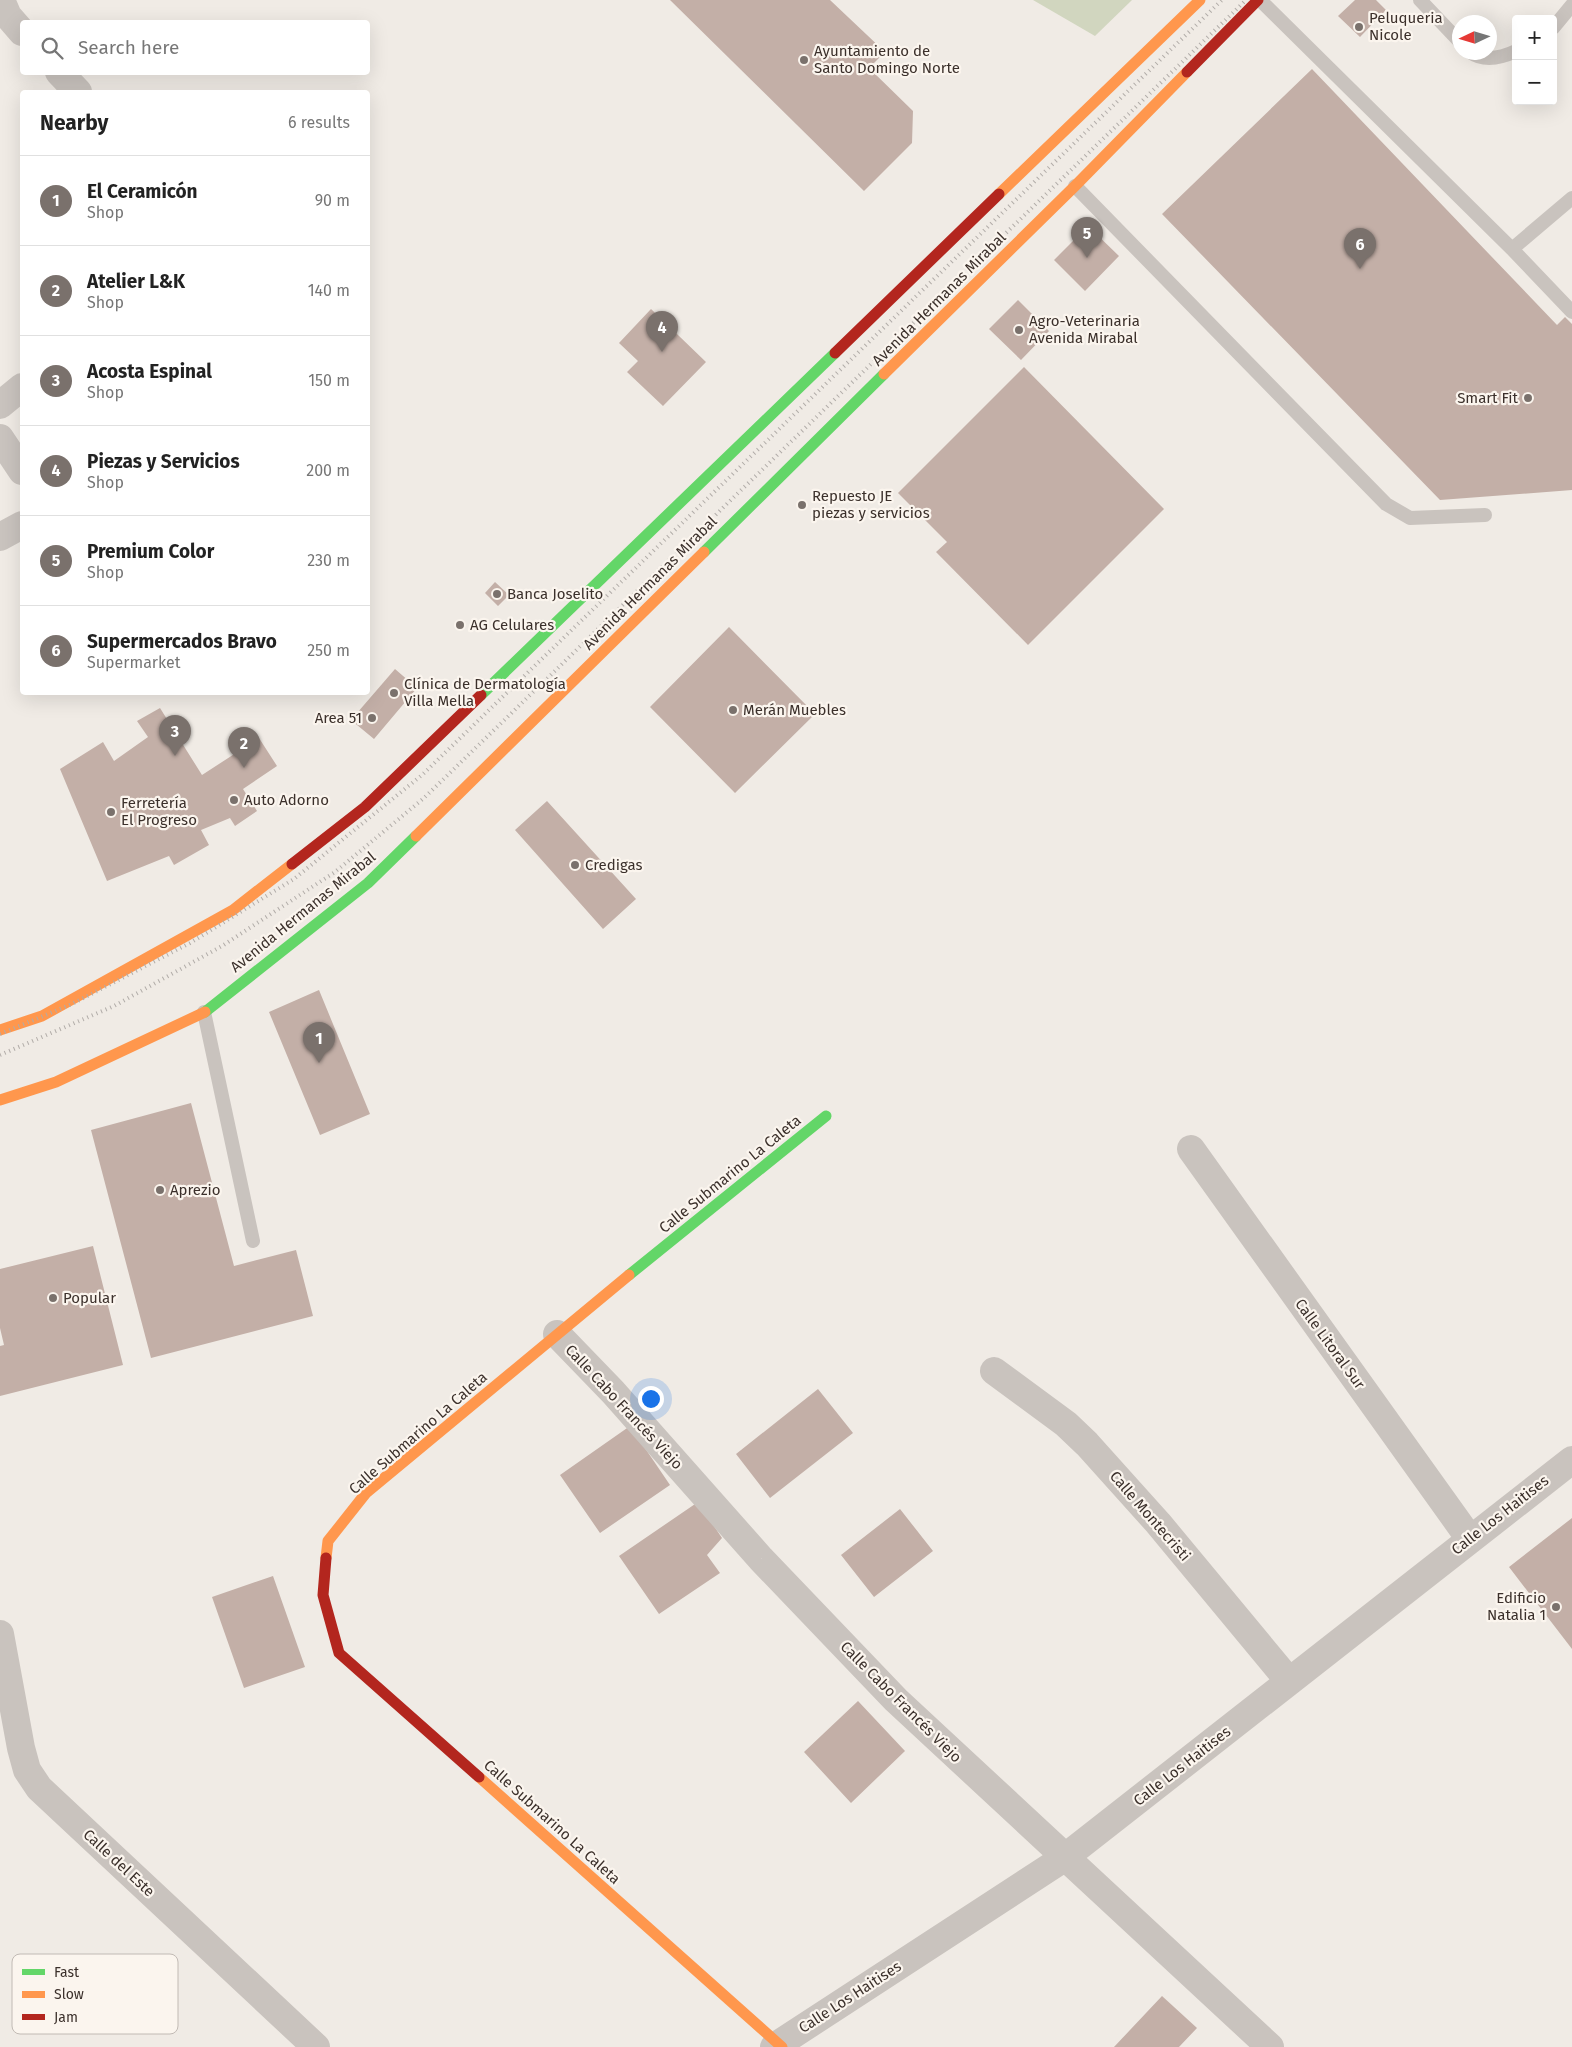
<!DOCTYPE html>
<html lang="en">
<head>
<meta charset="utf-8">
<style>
	:root { --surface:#fff; --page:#f2f2f2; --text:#222; --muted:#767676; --line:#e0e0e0; --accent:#7a716c }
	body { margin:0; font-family:"Fira Sans",sans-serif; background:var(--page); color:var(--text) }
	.controls { position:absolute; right:15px; top:15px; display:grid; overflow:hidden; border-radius:5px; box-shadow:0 5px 20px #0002 }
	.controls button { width:45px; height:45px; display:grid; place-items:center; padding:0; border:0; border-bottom:1px solid var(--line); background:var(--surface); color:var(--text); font:25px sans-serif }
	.compass { position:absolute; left:1452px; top:15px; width:45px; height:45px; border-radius:50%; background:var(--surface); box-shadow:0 5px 20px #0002; rotate:266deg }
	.you { position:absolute; left:650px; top:1398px; width:18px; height:18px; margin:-12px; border:4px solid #fff; border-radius:50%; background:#1a73e8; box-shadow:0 0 0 8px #1a73e833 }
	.badge { display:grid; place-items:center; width:32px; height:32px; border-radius:50%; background:var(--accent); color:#fff; font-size:16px; font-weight:700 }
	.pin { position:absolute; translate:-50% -41px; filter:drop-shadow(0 1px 2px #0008) }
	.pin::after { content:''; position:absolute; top:26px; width:18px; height:15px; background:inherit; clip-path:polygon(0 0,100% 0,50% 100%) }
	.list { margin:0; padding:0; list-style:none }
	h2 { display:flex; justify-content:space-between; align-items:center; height:65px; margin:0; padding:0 20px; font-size:21px }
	h2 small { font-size:16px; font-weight:400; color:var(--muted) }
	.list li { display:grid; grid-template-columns:32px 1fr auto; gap:15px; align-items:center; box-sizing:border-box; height:90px; padding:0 20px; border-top:1px solid var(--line) }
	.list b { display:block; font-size:19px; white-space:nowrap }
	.list p { margin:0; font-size:16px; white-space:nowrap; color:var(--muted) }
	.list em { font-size:16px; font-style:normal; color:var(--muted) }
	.icon { flex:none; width:28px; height:28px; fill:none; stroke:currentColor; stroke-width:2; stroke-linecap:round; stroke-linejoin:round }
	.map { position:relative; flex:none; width:1572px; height:2047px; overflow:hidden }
	.search { position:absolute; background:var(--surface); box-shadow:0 5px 20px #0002; left:20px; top:20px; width:350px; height:55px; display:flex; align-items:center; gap:12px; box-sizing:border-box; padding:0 18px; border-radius:5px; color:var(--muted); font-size:19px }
	.panel { position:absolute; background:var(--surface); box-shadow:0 5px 20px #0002; left:20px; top:90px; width:350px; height:605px; border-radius:5px }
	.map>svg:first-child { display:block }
	.green { fill:#d1d6bf }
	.building { fill:#c3afa7 }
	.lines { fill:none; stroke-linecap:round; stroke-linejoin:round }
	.lane { stroke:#c9c3be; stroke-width:14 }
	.street { stroke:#c9c3be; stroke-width:28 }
	.fast { stroke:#63d668; stroke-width:11 }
	.slow { stroke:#ff974d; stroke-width:11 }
	.jam { stroke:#b3261e; stroke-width:11 }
	.rail { stroke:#b1aca8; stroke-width:4; stroke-dasharray:1 4; stroke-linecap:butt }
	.poi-dot { fill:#7a716c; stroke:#fbf5ee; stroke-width:2 }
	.labels { text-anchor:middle; stroke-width:4.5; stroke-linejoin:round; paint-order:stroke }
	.poi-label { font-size:15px; fill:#3b302b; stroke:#fbf5ee; text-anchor:start }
	.street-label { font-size:15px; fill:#3b302b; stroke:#fbf5ee }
	.key { fill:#fbf5ee; stroke:#c1bab4; stroke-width:1 }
	.key-label { font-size:14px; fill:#3b302b }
</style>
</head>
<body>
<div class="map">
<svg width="1572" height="2047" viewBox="0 0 1572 2047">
	<rect width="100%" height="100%" fill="#f0ebe5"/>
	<path class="green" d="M1033 0H1132L1095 36Z"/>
	<path class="building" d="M670 0H830L885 52 869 68 913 111 912 143 864 191Z
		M1355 0H1376L1386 10 1360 37 1338 16Z
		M1312 69 1557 325 1565 317 1572 324V490L1440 500 1162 214Z
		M1088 226 1119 256 1085 291 1054 260Z
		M1018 300 1049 331 1021 360 989 329Z
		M651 309 706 362 663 406 627 372 638 361 619 343Z
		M1024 367 1164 509 1028 645 936 552 947 542 898 493Z
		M495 582 509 595 498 606 485 593Z
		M729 627 815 714 735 793 650 707Z
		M395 669 417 688 374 739 351 720Z
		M160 708 202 775 259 738 277 766 243 789 257 811 235 826 230 818 201 830 209 845 174 865 169 856 107 881 60 769 103 742 114 761 148 737 137 721Z
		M547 801 636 899 603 929 515 830Z
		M319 990 370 1114 320 1135 269 1012Z
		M191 1103 234 1266 296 1250 313 1316 151 1358 91 1130Z
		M93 1246 123 1365 0 1396V1346L4 1345 0 1328V1269Z
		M818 1389 853 1433 770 1498 736 1454Z
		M630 1426 670 1485 600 1533 560 1475Z
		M698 1502 722 1538 707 1555 720 1573 659 1614 619 1556Z
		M900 1509 933 1551 874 1597 841 1555Z
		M1572 1518V1649L1509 1567Z
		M273 1576 305 1667 244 1688 212 1597Z
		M858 1701 905 1751 851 1803 804 1752Z
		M1162 1996 1197 2028 1179 2047H1114Z"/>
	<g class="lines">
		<path class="lane" d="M1260 0 1512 249 1572 312
			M1420 0 1460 42
			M1553 28 1572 5
			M1470 52C1484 62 1501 58 1516 51
			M1075 186 1386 504 1410 518 1485 515
			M1512 249 1572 198
			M204 1012 253 1241"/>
		<path class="street" d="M1 0 8 16 22 32
			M59 72 78 92
			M0 405 22 387
			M0 438 22 471
			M0 537 22 525
			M1191 1149 1470 1539
			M557 1334 613 1392 761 1559 896 1700 1270 2047
			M994 1371 1066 1424 1087 1444 1158 1523 1289 1681
			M0 1634 21 1748 27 1770 39 1788 316 2047
			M774 2047 1064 1858 1572 1460"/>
		<path class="fast" d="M704 552 884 374
			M481 695 835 353
			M205 1012 368 883 416 836
			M629 1275 826 1116"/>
		<path class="slow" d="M999 194 1200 0
			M884 374 1075 186 1187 72
			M416 836 704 552
			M0 1030 42 1016 233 910 292 864
			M0 1100 56 1082 205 1012
			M326 1558 328 1541 366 1493 629 1275
			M479 1777 782 2047"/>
		<path class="jam" d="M1187 72 1258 0
			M835 353 999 194
			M292 864 365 807 481 695
			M326 1558 323 1595 339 1653 479 1777"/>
		<path class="rail" d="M0 1034 72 1004 190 943 294 879 422 775 1222 0
			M0 1055 114 1006 222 946 335 872 424 798 1246 0"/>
	</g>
	<g class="poi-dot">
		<circle cx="1359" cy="27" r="5"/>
		<circle cx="804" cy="60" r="5"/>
		<circle cx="1019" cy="330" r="5"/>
		<circle cx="1528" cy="398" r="5"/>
		<circle cx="802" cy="505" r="5"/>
		<circle cx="497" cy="594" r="5"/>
		<circle cx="460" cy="625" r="5"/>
		<circle cx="394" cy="693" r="5"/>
		<circle cx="733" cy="710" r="5"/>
		<circle cx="372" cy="718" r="5"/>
		<circle cx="234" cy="800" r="5"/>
		<circle cx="111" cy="812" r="5"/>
		<circle cx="575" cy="865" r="5"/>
		<circle cx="160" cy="1190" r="5"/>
		<circle cx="53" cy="1298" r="5"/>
		<circle cx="1556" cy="1607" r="5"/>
	</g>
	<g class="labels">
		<g class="poi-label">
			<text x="1369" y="23">Peluqueria<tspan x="1369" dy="17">Nicole</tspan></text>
			<text x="814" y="56">Ayuntamiento de<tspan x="814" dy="17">Santo Domingo Norte</tspan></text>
			<text x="1029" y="326">Agro-Veterinaria<tspan x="1029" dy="17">Avenida Mirabal</tspan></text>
			<text x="1518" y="403" text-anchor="end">Smart Fit</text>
			<text x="812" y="501">Repuesto JE<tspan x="812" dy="17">piezas y servicios</tspan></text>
			<text x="507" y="599">Banca Joselito</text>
			<text x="470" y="630">AG Celulares</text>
			<text x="404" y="689">Clínica de Dermatología<tspan x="404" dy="17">Villa Mella</tspan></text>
			<text x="743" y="715">Merán Muebles</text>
			<text x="362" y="723" text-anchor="end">Area 51</text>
			<text x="244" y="805">Auto Adorno</text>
			<text x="121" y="808">Ferretería<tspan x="121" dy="17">El Progreso</tspan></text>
			<text x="585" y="870">Credigas</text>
			<text x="170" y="1195">Aprezio</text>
			<text x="63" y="1303">Popular</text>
			<text x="1546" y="1603" text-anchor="end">Edificio<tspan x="1546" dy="17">Natalia 1</tspan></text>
		</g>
		<g class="street-label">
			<text transform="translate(939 299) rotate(-45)" y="5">Avenida Hermanas Mirabal</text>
			<text transform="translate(650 583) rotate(-45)" y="5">Avenida Hermanas Mirabal</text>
			<text transform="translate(303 912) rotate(-39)" y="5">Avenida Hermanas Mirabal</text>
			<text transform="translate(730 1174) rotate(-39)" y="5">Calle Submarino La Caleta</text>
			<text transform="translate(1330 1344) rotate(54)" y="5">Calle Litoral Sur</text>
			<text transform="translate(624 1407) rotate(47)" y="5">Calle Cabo Francés Viejo</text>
			<text transform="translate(418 1433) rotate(-41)" y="5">Calle Submarino La Caleta</text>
			<text transform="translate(1500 1515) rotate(-38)" y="5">Calle Los Haitises</text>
			<text transform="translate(1150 1516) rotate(49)" y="5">Calle Montecristi</text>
			<text transform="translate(901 1702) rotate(45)" y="5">Calle Cabo Francés Viejo</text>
			<text transform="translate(1182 1766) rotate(-38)" y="5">Calle Los Haitises</text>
			<text transform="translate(552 1822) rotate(42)" y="5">Calle Submarino La Caleta</text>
			<text transform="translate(119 1863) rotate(43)" y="5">Calle del Este</text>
			<text transform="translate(850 1997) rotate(-33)" y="5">Calle Los Haitises</text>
		</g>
	</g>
	<rect x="12" y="1954" width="166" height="80" rx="8" class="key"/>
	<rect x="22" y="1969" width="23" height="6" fill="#63d668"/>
	<rect x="22" y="1991" width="23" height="7" fill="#ff974d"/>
	<rect x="22" y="2014" width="23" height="6" fill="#b3261e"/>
	<g class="key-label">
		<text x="54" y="1977">Fast</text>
		<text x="54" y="1999">Slow</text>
		<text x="54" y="2022">Jam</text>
	</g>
</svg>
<div class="controls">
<button>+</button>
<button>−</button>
</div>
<svg class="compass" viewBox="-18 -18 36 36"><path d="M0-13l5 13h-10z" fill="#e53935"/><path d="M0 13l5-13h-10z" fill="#767676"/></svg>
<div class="you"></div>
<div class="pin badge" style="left:319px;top:1063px">1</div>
<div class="pin badge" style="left:244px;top:768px">2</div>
<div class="pin badge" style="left:175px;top:756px">3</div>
<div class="pin badge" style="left:662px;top:352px">4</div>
<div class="pin badge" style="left:1087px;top:258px">5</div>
<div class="pin badge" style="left:1360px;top:269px">6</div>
<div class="search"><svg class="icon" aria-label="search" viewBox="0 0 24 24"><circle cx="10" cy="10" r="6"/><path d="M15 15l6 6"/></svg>Search here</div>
<section class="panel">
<h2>Nearby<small>6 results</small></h2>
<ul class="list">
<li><span class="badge">1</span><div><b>El Ceramicón</b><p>Shop</p></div><em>90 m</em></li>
<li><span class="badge">2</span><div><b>Atelier L&amp;K</b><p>Shop</p></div><em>140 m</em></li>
<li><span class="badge">3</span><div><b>Acosta Espinal</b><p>Shop</p></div><em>150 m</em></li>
<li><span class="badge">4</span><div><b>Piezas y Servicios</b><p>Shop</p></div><em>200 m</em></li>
<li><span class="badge">5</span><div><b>Premium Color</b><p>Shop</p></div><em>230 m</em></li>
<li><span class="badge">6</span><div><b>Supermercados Bravo</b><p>Supermarket</p></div><em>250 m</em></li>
</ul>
</section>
</div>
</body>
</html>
